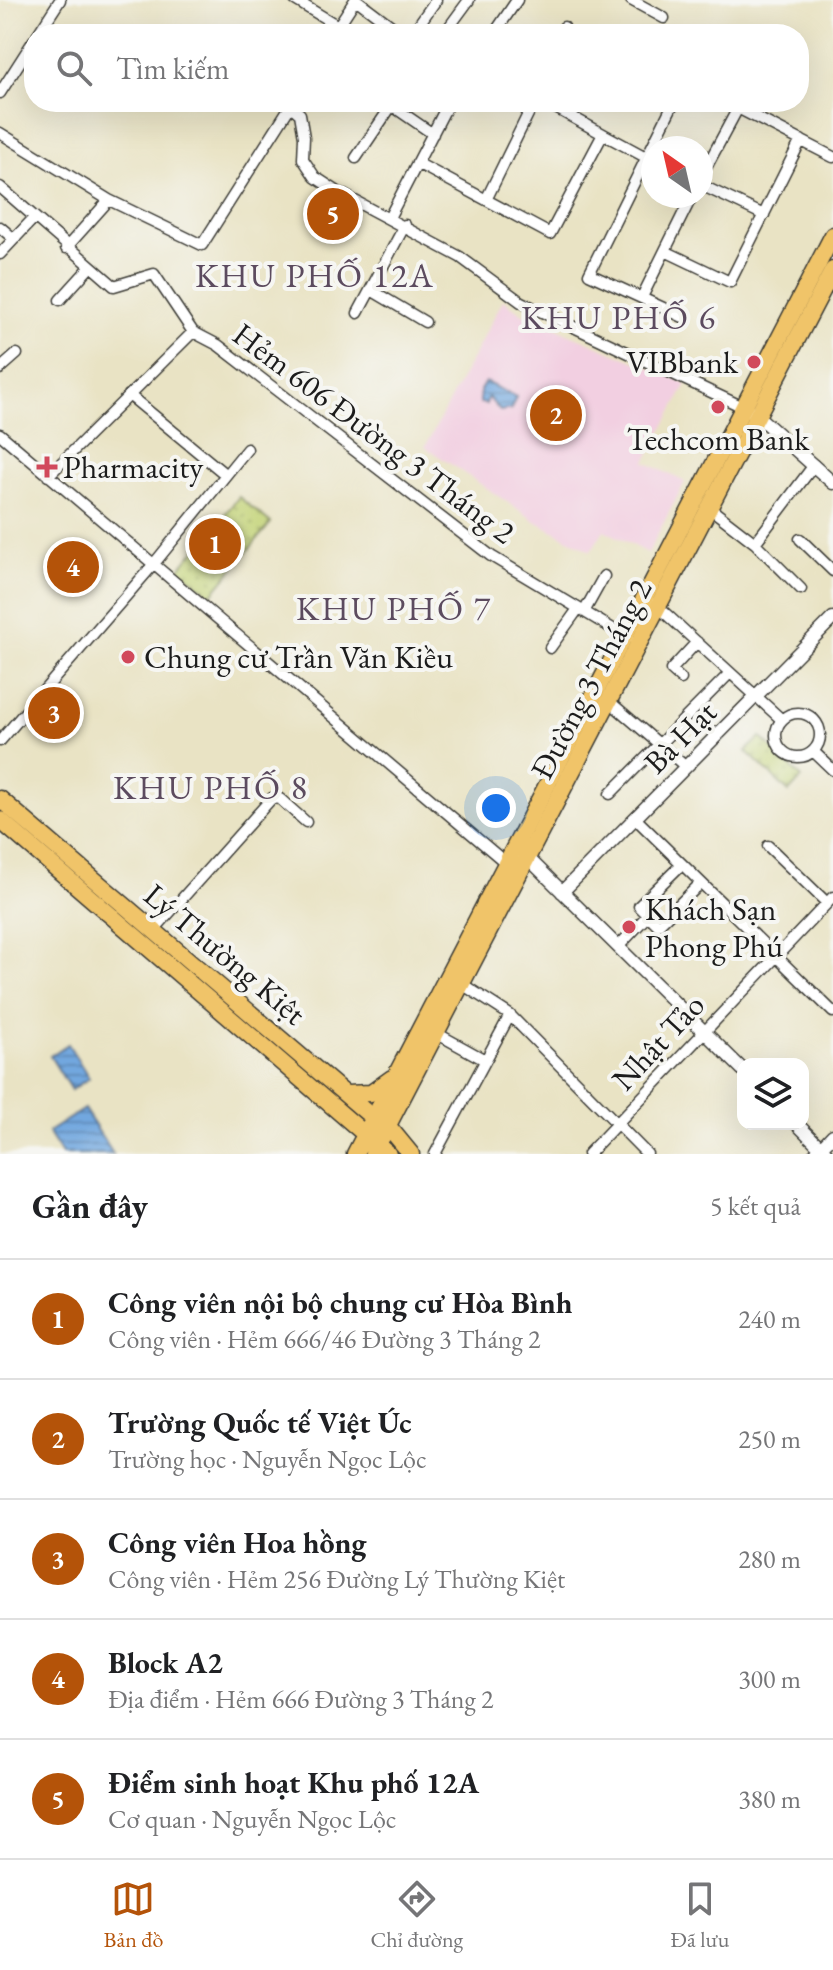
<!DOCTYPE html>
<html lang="vi">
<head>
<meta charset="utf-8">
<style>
	:root { --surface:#fff; --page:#f6f6f6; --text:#202124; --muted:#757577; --line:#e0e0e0; --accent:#b45309 }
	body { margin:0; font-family:"EB Garamond",serif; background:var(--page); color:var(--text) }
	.controls { position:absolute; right:24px; bottom:24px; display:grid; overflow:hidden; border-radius:16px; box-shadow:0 8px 32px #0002 }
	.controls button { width:72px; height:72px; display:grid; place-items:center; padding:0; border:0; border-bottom:2px solid var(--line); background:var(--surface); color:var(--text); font:40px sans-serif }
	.compass { position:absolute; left:641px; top:136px; width:72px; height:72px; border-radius:50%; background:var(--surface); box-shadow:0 8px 32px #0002; rotate:326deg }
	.you { position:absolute; left:496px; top:808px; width:28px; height:28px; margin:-20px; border:6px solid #fff; border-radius:50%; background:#1a73e8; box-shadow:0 0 0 12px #1a73e833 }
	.badge { display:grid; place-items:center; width:52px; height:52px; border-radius:50%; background:var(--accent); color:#fff; font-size:26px; font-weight:700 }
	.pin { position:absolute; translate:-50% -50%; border:4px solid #fff; box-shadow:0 2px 8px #0006 }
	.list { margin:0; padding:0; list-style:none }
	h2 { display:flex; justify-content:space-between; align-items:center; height:104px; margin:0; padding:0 32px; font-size:34px }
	h2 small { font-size:26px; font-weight:400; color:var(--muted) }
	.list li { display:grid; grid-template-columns:52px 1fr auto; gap:24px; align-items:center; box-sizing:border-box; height:120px; padding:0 32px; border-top:2px solid var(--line) }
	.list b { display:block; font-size:30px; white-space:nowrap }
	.list p { margin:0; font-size:26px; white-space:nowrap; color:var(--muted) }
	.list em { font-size:26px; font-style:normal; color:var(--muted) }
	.icon { flex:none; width:44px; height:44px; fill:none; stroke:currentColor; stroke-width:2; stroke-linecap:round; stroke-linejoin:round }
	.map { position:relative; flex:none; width:833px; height:1154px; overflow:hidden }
	.search { position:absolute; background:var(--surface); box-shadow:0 8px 32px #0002; left:24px; right:24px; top:24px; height:88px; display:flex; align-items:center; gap:20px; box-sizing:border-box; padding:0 28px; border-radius:32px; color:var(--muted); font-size:30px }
	.sheet { height:704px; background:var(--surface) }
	nav { display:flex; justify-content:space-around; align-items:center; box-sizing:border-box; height:112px; border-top:2px solid var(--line); background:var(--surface); font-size:22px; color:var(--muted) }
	nav a { display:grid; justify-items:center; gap:4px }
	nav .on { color:var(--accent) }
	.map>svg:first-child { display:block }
	.built { fill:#f2cfe1 }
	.park { fill:url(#park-dots); stroke:#707849; stroke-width:2 }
	.water { fill:url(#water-rules); stroke:#47627e; stroke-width:2 }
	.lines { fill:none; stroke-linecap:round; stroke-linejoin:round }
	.minor-casing { stroke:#3b3a35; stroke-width:13 }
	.tertiary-casing { stroke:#3b3a35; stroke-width:15 }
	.primary-casing { stroke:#3b3a35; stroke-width:19 }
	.minor { stroke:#fff; stroke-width:10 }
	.tertiary { stroke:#fff; stroke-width:12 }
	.primary { stroke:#f0c469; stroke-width:16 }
	.poi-dot { fill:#d1495b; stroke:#f6f6f2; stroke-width:3 }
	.labels { text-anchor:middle; stroke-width:8; stroke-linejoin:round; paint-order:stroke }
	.poi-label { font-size:32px; fill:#1c1c1c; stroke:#f6f6f2; text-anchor:start }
	.street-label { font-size:32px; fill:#1c1c1c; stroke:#f6f6f2 }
	.neighbourhood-label { font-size:34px; letter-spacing:2px; fill:#5c4b5f; stroke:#f6f6f2 }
</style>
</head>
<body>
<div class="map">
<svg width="833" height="1154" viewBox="0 0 833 1154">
	<defs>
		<pattern id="park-dots" width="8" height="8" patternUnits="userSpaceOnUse" patternTransform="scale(2)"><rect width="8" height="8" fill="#c3d376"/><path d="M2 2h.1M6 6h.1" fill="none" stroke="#a7b566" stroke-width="1.8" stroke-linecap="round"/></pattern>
		<pattern id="water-rules" width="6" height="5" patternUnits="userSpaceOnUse" patternTransform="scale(2)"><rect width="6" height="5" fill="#72a7df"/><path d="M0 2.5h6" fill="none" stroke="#5d87b4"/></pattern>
	</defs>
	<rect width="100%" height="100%" fill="#f6f6f2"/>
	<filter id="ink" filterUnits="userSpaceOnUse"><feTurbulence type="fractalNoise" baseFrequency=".0125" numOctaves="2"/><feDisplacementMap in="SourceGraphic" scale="16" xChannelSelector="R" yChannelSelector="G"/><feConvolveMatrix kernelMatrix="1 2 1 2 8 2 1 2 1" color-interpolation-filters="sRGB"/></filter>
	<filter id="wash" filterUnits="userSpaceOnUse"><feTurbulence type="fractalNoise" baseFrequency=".006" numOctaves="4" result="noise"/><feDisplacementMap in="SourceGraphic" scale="32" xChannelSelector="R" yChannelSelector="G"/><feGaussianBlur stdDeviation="1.8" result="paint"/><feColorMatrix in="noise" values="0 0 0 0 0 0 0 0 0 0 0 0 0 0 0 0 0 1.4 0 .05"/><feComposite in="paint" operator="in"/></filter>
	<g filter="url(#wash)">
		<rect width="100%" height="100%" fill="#e9e3c4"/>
		<path class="built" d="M503 300 523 314 687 384 645 462 685 482 648 553 604 530 591 551 537 522 425 447Z"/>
		<path class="park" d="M239 497 271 523 211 595 179 569Z
			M761 737 802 778 789 792 746 751Z"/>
		<path class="water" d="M485 382 516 397 511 409 500 411 488 397 486 404 480 403V390Z
			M68 1044 89 1078 71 1090 50 1056Z
			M84 1109 113 1154H62L48 1132Z"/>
	</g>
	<g filter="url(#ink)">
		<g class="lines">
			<defs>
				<path id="minor" d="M295 0 338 26
					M357 0 402 34
					M631 0 664 18
					M38 34 60 0
					M333 34 355 0
					M412 34 436 0
					M444 34 469 0
					M494 34 517 0
					M561 34 564 27
					M0 93 34 40
					M674 102 589 274 683 317
					M726 102 833 157
					M388 103 433 134
					M291 106 300 114 304 137 303 159 315 177 338 192 460 257 521 302 745 408
					M0 133 109 200 202 245 293 102
					M603 134 653 161
					M356 158 394 102
					M417 163 550 234 603 134 545 102
					M701 177 738 108
					M701 185 764 215
					M0 187 114 286 154 274 193 332 218 345 491 556 628 638
					M486 200 534 102
					M390 216 449 102
					M0 227 14 239
					M66 248 109 200
					M665 251 730 282 801 140
					M0 254 33 219
					M371 290 425 322
					M642 297 692 196
					M60 300 90 267
					M358 313 405 225
					M0 369 17 354
					M129 395 226 475
					M0 434 506 863
					M48 476 193 332
					M711 509 755 543 801 589
					M800 539 833 571
					M755 543 814 465
					M654 603 782 720
					M584 612 604 576
					M550 648 578 609
					M681 679 671 670 697 642
					M610 702 686 767
					M776 735a22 22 0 1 1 44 0a22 22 0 1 1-44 0Z
					M0 741 153 565 247 449
					M813 751 833 770
					M610 794 730 673
					M635 818 833 1012
					M768 846 827 903
					M682 864 639 906 658 925 701 883
					M154 930 272 798 280 799 306 822
					M618 947 648 915
					M462 984 510 1015 647 1154
					M436 1033 485 1060
					M435 1154 510 1015
					M588 1154 833 897"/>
				<path id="tertiary" d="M752 411 833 483
					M522 860 528 858 743 1070
					M562 892 833 618
					M797 1124 827 1154
					M815 1154 833 1135"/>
				<path id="primary" d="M0 799 366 1112 388 1126 411 1154
					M0 820 388 1154
					M346 1094 371 1093 392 1078
					M355 1154 833 235
					M373 1154 833 270"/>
			</defs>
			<use href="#minor" class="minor-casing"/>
			<use href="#tertiary" class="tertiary-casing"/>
			<use href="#primary" class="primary-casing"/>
			<use href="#minor" class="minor"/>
			<use href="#tertiary" class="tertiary"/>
			<use href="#primary" class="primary"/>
		</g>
	</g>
	<g class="poi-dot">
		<circle cx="754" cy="362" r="8"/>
		<circle cx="718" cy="407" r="8"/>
		<path d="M43 455h8v8h8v8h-8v8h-8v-8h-8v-8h8z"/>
		<circle cx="128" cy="657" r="8"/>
		<circle cx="629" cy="927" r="8"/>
	</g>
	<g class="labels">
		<g class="poi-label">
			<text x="738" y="373" text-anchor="end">VIBbank</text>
			<text x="718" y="450" text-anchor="middle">Techcom Bank</text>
			<text x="63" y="478">Pharmacity</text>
			<text x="144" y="668">Chung cư Trần Văn Kiều</text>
			<text x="645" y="920">Khách Sạn<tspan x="645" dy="37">Phong Phú</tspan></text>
		</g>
		<g class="street-label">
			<text transform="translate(374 433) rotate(37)" y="11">Hẻm 606 Đường 3 Tháng 2</text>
			<text transform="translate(591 679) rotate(-62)" y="11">Đường 3 Tháng 2</text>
			<text transform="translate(680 737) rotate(-45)" y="11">Bà Hạt</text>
			<text transform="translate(225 954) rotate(40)" y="11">Lý Thường Kiệt</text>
			<text transform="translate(658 1042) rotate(-47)" y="11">Nhật Tảo</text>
		</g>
		<g class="neighbourhood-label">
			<text x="315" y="287">KHU PHỐ 12A</text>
			<text x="619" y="329">KHU PHỐ 6</text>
			<text x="394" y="620">KHU PHỐ 7</text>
			<text x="211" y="799">KHU PHỐ 8</text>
		</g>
	</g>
</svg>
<div class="controls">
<button><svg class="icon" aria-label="layers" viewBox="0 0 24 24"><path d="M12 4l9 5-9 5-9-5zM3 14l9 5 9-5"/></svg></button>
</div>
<svg class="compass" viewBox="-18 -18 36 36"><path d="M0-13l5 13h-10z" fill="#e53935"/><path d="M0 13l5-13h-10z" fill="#757577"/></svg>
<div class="you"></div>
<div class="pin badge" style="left:215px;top:544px">1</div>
<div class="pin badge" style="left:556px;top:415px">2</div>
<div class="pin badge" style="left:54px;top:713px">3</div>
<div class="pin badge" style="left:73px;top:567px">4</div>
<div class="pin badge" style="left:333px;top:214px">5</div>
<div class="search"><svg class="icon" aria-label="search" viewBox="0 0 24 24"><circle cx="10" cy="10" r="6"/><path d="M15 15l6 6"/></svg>Tìm kiếm</div>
</div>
<section class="sheet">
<h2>Gần đây<small>5 kết quả</small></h2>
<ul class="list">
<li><span class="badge">1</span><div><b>Công viên nội bộ chung cư Hòa Bình</b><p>Công viên · Hẻm 666/46 Đường 3 Tháng 2</p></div><em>240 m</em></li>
<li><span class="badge">2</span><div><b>Trường Quốc tế Việt Úc</b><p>Trường học · Nguyễn Ngọc Lộc</p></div><em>250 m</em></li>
<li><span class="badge">3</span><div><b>Công viên Hoa hồng</b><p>Công viên · Hẻm 256 Đường Lý Thường Kiệt</p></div><em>280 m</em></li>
<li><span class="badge">4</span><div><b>Block A2</b><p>Địa điểm · Hẻm 666 Đường 3 Tháng 2</p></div><em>300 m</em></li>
<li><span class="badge">5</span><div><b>Điểm sinh hoạt Khu phố 12A</b><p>Cơ quan · Nguyễn Ngọc Lộc</p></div><em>380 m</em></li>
</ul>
</section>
<nav>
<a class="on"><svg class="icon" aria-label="map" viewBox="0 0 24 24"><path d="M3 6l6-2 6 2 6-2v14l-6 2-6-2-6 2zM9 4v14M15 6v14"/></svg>Bản đồ</a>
<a><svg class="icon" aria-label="directions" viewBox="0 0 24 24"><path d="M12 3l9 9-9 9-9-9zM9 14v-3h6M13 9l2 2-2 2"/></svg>Chỉ đường</a>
<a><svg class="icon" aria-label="saved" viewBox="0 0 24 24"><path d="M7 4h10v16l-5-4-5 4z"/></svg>Đã lưu</a>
</nav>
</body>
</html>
